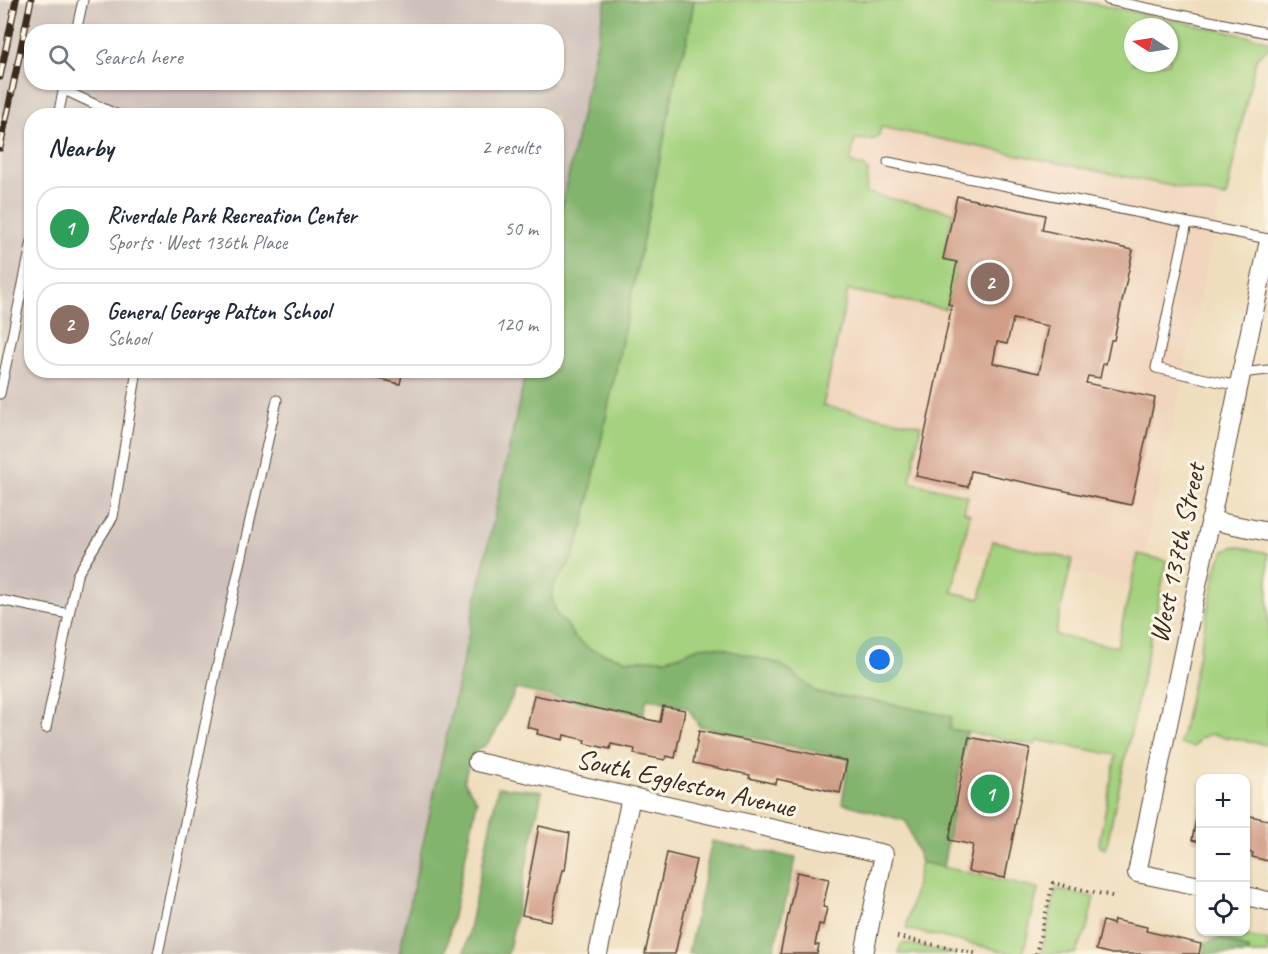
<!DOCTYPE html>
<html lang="en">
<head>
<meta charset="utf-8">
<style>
	:root { --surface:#fff; --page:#f2f2f3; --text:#1f2937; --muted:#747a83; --line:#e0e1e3; --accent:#d93025 }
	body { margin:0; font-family:Caveat,sans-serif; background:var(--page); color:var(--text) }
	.controls { position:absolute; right:18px; bottom:18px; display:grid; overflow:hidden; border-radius:12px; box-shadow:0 2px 4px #0004 }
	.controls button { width:54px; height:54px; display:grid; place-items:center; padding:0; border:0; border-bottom:2px solid var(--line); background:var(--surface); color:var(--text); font:30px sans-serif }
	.compass { position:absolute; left:1124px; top:18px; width:54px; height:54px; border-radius:50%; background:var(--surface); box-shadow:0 2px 4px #0004; rotate:282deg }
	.you { position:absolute; left:880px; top:660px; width:21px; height:21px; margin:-15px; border:4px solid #fff; border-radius:50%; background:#1a73e8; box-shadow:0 0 0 9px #1a73e833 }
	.badge { display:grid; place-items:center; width:39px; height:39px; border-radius:50%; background:var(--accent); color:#fff; font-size:20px; font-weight:700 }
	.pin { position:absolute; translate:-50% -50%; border:3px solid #fff; box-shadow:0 2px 6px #0006 }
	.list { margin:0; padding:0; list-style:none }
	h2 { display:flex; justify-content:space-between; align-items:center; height:78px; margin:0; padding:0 24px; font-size:26px }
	h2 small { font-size:20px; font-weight:400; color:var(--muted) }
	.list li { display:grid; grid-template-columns:39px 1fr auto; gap:18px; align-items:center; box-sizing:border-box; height:84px; margin:0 12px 12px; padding:0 12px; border:2px solid var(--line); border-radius:24px }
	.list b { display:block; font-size:22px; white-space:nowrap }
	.list p { margin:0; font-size:20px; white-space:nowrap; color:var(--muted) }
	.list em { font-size:20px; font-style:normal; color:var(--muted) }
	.icon { flex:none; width:33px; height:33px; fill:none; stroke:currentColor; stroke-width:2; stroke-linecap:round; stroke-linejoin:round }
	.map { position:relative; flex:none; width:1268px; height:954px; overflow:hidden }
	.search { position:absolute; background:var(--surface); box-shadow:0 2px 4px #0004; left:24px; top:24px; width:540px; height:66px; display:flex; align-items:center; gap:15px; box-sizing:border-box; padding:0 21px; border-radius:24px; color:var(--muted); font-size:22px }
	.panel { position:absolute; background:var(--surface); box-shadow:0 2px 4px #0004; left:24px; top:108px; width:540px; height:270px; border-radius:24px }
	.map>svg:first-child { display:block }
	.built { fill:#f1d5bd; fill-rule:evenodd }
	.industrial { fill:#cec1ba; fill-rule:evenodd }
	.green { fill:#a4d27f; stroke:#707e4e; stroke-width:1.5; fill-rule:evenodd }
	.forest { fill:#83b46e; stroke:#5f6f46; stroke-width:1.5 }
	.building { fill:#d09d87; fill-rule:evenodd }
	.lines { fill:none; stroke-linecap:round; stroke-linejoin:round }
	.lane-casing { stroke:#564536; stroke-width:11 }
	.street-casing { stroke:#564536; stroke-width:20 }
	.path { stroke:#564536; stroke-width:4; stroke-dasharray:1.5 4.5; stroke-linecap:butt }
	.lane { stroke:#fff; stroke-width:9 }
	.street { stroke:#fff; stroke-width:18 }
	.rail-casing { stroke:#3b2a1e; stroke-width:7 }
	.rail { stroke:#fcf5e5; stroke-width:4.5; stroke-dasharray:14; stroke-linecap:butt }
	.labels { text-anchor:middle; stroke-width:6; stroke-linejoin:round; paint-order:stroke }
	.street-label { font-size:28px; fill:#3b2a1e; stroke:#fcf5e5 }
</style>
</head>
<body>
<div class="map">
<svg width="1268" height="954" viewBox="0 0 1268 954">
	<rect width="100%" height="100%" fill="#fcf5e5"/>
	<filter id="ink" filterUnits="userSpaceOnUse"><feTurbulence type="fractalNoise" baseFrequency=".0167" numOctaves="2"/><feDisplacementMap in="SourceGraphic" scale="12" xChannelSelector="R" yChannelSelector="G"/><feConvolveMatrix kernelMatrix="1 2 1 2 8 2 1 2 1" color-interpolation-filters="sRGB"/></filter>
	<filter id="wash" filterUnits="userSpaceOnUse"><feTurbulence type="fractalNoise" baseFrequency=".008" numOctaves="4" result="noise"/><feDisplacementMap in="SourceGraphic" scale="24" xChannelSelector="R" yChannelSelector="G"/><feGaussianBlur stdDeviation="1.35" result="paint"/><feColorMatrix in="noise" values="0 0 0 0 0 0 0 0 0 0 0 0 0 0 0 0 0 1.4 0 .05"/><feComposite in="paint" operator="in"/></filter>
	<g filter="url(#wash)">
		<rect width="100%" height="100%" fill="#efdebd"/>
		<path class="built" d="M837 0H1065L1255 41 1138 587 730 500ZM1133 27H1169V63H1133Z"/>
		<path class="industrial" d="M0 0H606L557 229 556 116H32V370L526 371 399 954H0ZM32 32H556V82H32Z"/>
		<path class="green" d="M694 0H1076L1268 40V49L1257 57 1253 72 1226 197 881 127 878 137 872 140 855 139 850 162 864 167 868 171 866 193 953 212 943 259 957 262 948 304 945 309 848 290 823 406 921 425 910 482 968 496 964 512 970 514 952 592 980 599 993 541 1072 559 1055 635 1117 647 1138 554 1167 561 1106 849 1100 847 1099 843 1116 755 1037 740 1035 745 949 729 951 717 880 702 818 693 779 664 711 646 699 647 681 655 666 659 627 660 591 650 573 636 568 626 557 615 552 598 553 587 573 558 583 527 663 144 677 69 687 41ZM1133 27H1169V63H1133Z
			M1235 546 1268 553V745L1210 734 1199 739 1194 747 1180 744 1218 562 1225 551Z
			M921 862 1038 889 1023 954H1015L906 929Z
			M1056 889 1094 897 1087 929 1075 954H1041Z
			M1222 932 1268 940V954H1248L1249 950 1221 938Z
			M904 943 955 954H899L900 946Z"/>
		<path class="forest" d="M606 0H694L687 41 677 69 663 144 583 527 573 558 553 587 552 598 557 615 568 626 573 636 591 650 627 660 666 659 681 655 699 647 711 646 780 664 818 693 880 702 951 716 949 729 967 732 943 867 921 862 906 821 842 803 849 759 699 726 688 708 647 698 643 715 516 689 495 733 486 745C470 750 468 766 464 781L477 801 445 954H399L526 371 556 370 557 229Z
			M498 787 542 791 508 954H464Z
			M712 841 796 858 773 954H688Z
			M1221 938 1249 951 1248 954H1203L1205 943Z"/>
		<g id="blocks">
			<path class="building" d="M957 196 1045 215 1042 230 1133 250 1114 340H1111L1106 364H1103L1100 378 1088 376 1086 383 1155 398 1131 505 971 471 968 487 916 476 952 305 948 304 957 262 943 259ZM1013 319 1049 326 1039 373 993 363 997 342 1007 344Z
				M343 370H403L400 384Z
				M534 695 660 722 663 706 685 710 675 758 666 756 665 760 634 754 635 749 611 744 610 749 584 743 585 740 564 735 563 740 537 734 538 730 527 727Z
				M699 731 847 761 840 793 777 779 776 784 749 778 750 775 693 763Z
				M969 737 1030 749 1005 878 968 871 973 845 949 840Z
				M1199 804H1200V842L1192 840Z
				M1246 815 1268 820V861L1252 857 1253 853 1246 852Z
				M539 826 570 833 565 870H562L551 921 522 915Z
				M667 853 696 860 675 954H645Z
				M797 872 829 879 823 907 827 908 823 925 819 924 815 945H819L817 954H780Z
				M1114 920 1147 927 1146 931 1201 944 1199 954H1112L1096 950 1103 921 1113 924Z"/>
		</g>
	</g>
	<g filter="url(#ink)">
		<use href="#blocks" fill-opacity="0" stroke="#564536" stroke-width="1.5"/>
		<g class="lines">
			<defs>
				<path id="lane" d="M1108 0 1268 33
					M76 32 83 0
					M64 90 120 116
					M58 116 65 82
					M888 162 1268 239
					M1187 223 1156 368 1238 386
					M1241 373 1268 370
					M0 394 32 241
					M0 600 69 614
					M46 728 77 575 113 517 137 370
					M158 954 215 676 277 400"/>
				<path id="street" d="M1210 520 1268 532
					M477 762 884 854 864 954
					M1200 886 1137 873 1268 245
					M1246 896 1268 901
					M598 954 631 797"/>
			</defs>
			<use href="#lane" class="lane-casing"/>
			<use href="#street" class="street-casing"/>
			<path class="path" d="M897 937 978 954
				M1036 954 1053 883 1116 897"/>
			<use href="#lane" class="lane"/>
			<use href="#street" class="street"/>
			<defs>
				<path id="rail" d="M0 77 16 0
					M0 148 31 0"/>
			</defs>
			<use href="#rail" class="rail-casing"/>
			<use href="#rail" class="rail"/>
		</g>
	</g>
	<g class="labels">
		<g class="street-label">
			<text transform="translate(1176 553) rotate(-78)" y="10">West 137th Street</text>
			<text transform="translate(686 782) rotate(13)" y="10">South Eggleston Avenue</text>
		</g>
	</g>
</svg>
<div class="controls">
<button>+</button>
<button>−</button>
<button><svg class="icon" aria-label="locate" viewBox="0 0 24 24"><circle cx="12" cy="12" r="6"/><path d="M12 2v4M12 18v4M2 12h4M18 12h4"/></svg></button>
</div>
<svg class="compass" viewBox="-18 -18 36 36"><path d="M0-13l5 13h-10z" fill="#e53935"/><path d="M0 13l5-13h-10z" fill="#747a83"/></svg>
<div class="you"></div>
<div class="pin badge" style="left:990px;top:794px;background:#2e9e5b">1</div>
<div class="pin badge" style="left:990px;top:282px;background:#8d6e63">2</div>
<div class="search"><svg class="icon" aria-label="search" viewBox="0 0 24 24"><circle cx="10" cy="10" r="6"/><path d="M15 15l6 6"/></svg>Search here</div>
<section class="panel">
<h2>Nearby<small>2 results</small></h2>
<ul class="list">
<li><span class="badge" style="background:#2e9e5b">1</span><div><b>Riverdale Park Recreation Center</b><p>Sports · West 136th Place</p></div><em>50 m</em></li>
<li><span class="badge" style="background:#8d6e63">2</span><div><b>General George Patton School</b><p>School</p></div><em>120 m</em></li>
</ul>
</section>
</div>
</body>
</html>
